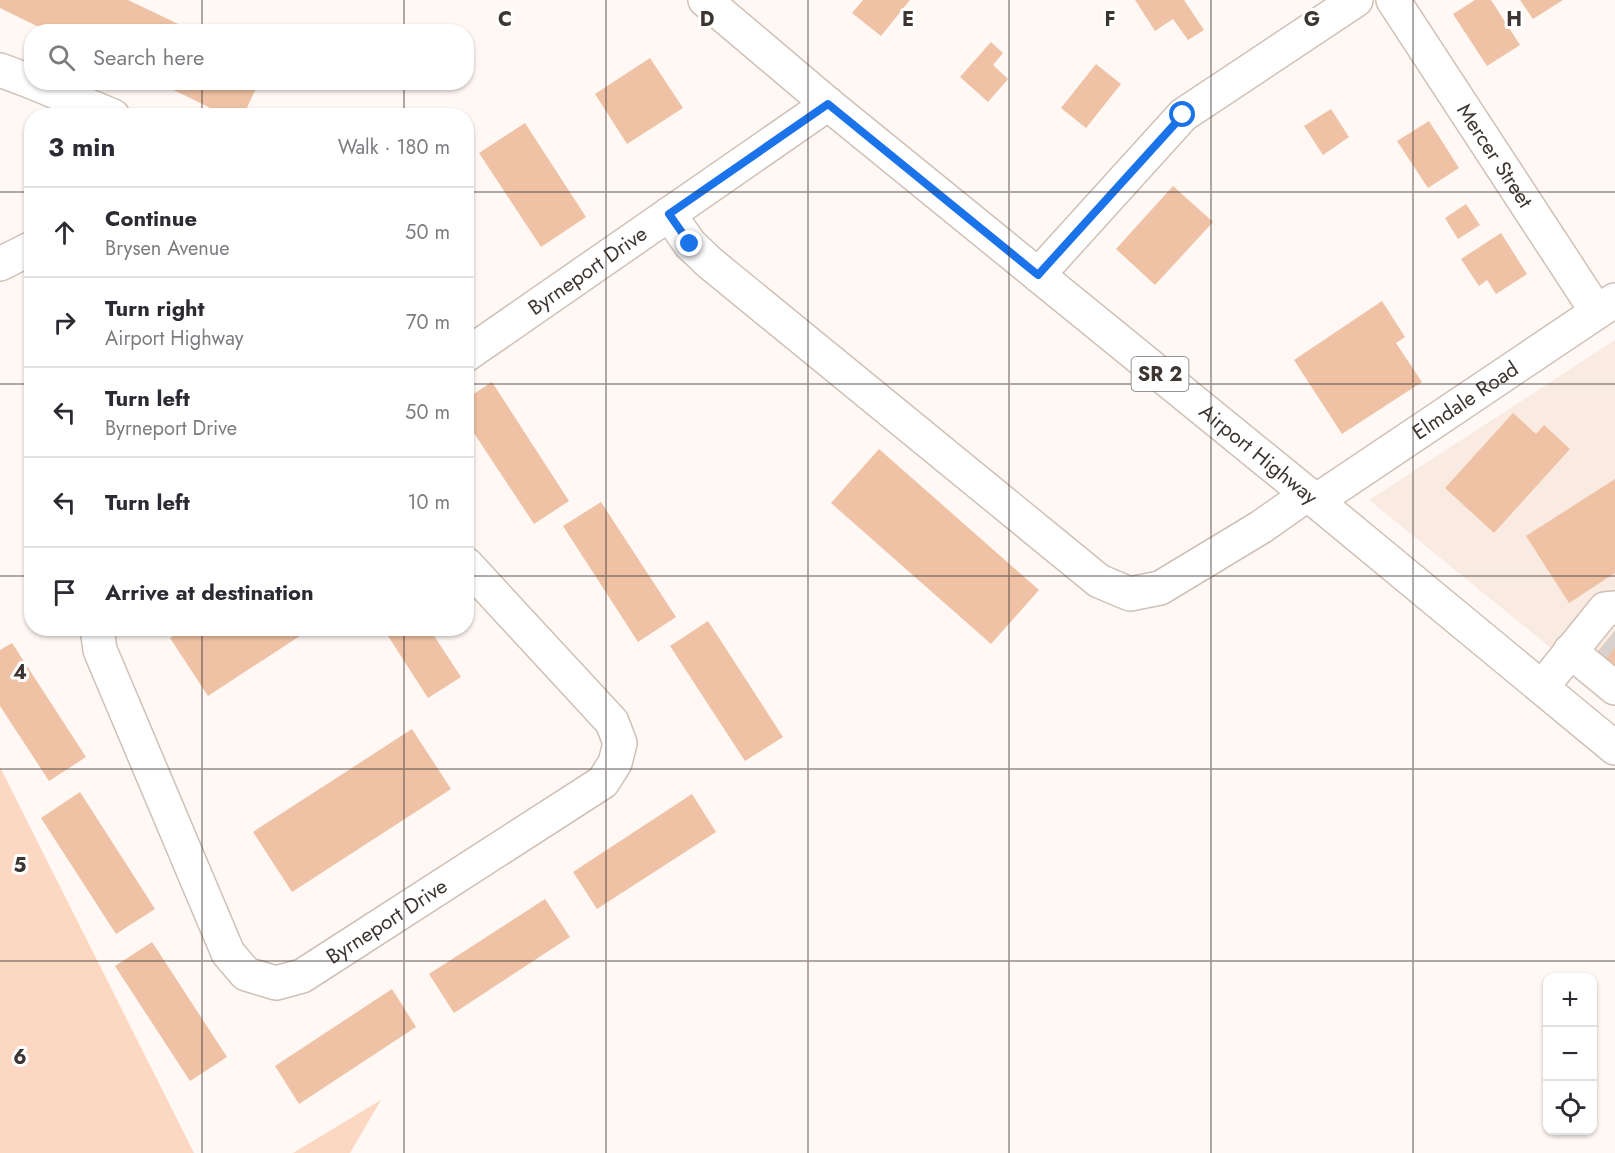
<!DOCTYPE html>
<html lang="en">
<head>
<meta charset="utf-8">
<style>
	:root { --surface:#fff; --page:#f2f2f3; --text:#2b2b33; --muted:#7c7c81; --line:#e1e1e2 }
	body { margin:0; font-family:Jost,sans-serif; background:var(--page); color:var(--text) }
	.controls { position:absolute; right:18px; bottom:18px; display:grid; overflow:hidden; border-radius:12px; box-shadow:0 2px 4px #0004 }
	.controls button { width:54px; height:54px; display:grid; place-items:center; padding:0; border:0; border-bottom:2px solid var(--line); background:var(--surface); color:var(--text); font:30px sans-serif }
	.stop { position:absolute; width:18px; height:18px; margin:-14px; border:4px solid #1a73e8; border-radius:50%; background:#fff }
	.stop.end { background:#1a73e8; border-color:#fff; box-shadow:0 2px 6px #0008 }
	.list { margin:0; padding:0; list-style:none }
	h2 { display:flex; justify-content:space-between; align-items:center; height:78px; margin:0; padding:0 24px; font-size:26px }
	h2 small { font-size:20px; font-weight:400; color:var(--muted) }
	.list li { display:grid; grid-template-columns:39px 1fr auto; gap:18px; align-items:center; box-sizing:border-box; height:90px; padding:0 24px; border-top:2px solid var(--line) }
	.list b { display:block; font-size:22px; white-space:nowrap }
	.list p { margin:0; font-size:20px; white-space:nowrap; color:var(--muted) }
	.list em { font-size:20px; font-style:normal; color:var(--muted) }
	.icon { flex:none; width:33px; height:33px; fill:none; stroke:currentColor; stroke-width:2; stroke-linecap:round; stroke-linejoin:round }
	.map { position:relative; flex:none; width:1615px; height:1153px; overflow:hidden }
	.search { position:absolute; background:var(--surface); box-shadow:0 2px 4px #0004; left:24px; top:24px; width:450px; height:66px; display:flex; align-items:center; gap:15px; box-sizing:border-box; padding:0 21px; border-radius:24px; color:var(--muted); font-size:22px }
	.panel { position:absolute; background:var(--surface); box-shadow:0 2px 4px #0004; left:24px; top:108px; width:450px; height:528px; border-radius:24px }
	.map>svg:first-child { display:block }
	.built { fill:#faebe2 }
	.green { fill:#fcd8c2 }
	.building { fill:#efc2a5 }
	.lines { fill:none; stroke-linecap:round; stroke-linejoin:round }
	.minor-tunnel { stroke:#d8d1cd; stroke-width:33; stroke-dasharray:33 16; stroke-linecap:butt }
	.minor-casing { stroke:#d0c0b5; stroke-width:36 }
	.major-casing { stroke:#d0c0b5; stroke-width:36 }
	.minor { stroke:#fff; stroke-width:33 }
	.major { stroke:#fff; stroke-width:33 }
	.route { stroke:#1a73e8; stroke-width:8 }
	.grid { fill:none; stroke:#3c3531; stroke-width:1.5; stroke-opacity:0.55 }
	.labels { text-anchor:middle; stroke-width:6; stroke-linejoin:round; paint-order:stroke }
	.shield { fill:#fff; stroke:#76726f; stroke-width:1.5 }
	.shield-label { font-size:20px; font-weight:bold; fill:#3c3531 }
	.street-label { font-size:21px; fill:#3c3531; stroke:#fff }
	.grid-label { font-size:20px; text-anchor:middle; font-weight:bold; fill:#3c3531; stroke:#fff; stroke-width:6; stroke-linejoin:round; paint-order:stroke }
</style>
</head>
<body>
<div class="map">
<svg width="1615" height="1153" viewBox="0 0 1615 1153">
	<rect width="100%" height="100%" fill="#fff8f4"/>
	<path class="built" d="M1615 340V700L1369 500Z"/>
	<path class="green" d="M0 767 194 1153H0Z
		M381 1100 350 1153H293Z"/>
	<path class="building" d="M0 0H128L195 32H49L0 8Z
		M863 0H910L881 36 852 13Z
		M1135 0H1184L1204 30 1188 40 1173 19 1155 31Z
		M1475 0H1491L1520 45 1487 66 1453 14Z
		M1520 0H1563L1533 19Z
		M991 42 1003 53 993 65 1008 79 988 102 960 77Z
		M650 58 683 108 627 144 595 94Z
		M1096 64 1121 84 1086 128 1061 108Z
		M157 82H259L243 116H227Z
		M1331 109 1349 137 1323 155 1304 126Z
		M1429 121 1459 168 1428 188 1397 141Z
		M525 123 586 217 541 247 479 153Z
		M1173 186 1213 222 1155 285 1116 249Z
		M1466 204 1480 225 1458 239 1445 218Z
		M1501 233 1527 274 1496 294 1487 280 1479 286 1461 259Z
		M1382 301 1405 337 1396 343 1422 382 1342 434 1294 360Z
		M492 382 569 501 534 524 466 421V399Z
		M1513 413 1536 434 1544 425 1570 449 1494 533 1445 488Z
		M879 449 1039 590 991 644 831 503Z
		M1615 479V573L1569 603 1526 536Z
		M601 502 676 617 638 642 563 526Z
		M708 621 783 737 745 761 670 646Z
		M185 628H312L208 696 170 638Z
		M392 628H429L461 677 428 698 386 633Z
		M1615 631V684L1589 662Z
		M12 643 86 757 49 781 0 706V650Z
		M412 729 451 789 292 892 253 832Z
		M80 792 155 909 116 934 41 818Z
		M692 794 716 832 597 909 573 872Z
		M545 899 570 937 454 1013 429 974Z
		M152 942 227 1057 190 1081 115 966Z
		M392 989 416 1027 299 1104 275 1066Z"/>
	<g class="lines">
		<path class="minor-tunnel" d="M1607 641 1615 647"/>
		<defs>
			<g id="minor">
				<path id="s1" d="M1393 0 1597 312"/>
				<path d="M0 70 32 82"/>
				<path d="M32 82 113 116"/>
				<path d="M669 214 690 244 710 263 1099 581 1130 594 1160 588 1261 527 1308 494"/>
				<path d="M0 264 32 248"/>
				<path d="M1038 275 1183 115 1356 0"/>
				<path id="s2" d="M466 355 828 104"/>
				<path id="s3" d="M1316 501 1615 300"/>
				<path id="s4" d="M97 628 100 650 228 953 246 974 276 983 302 976 603 782 615 763 620 743 612 722 466 564"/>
				<path d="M1570 651 1615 688"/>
				<path d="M1542 687 1605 609 1615 608"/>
			</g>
			<g id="major">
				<path id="s5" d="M705 0 828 104 1316 501 1615 748"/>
			</g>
		</defs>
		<use href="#minor" class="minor-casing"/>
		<use href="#major" class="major-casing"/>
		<use href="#minor" class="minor"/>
		<use href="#major" class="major"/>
	</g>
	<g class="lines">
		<path class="route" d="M690 244 669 214 828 104 1038 275 1183 115"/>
	</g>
	<path class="grid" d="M202 0V32M404 0V32M606 0V1153M808 0V1153M1009 0V1153M1211 0V1153M1413 0V1153M202 82V116M404 82V116M0 192H32M466 192H1615M0 384H32M466 384H1615M0 576H32M466 576H1615M202 628V1153M404 628V1153M0 769H1615M0 961H1615"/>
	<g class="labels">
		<rect class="shield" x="1131.5" y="357" width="57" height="34" rx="4.5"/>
		<g class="shield-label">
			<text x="1160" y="381">SR 2</text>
		</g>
		<g class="street-label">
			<text dy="7" stroke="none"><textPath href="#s1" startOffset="186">Mercer Street</textPath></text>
			<text dy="7" stroke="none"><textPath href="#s2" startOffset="148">Byrneport Drive</textPath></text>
			<text dy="7" stroke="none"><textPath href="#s3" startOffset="180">Elmdale Road</textPath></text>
			<text dy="7" stroke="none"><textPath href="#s5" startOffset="716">Airport Highway</textPath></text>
			<text dy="7" stroke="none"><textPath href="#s4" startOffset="538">Byrneport Drive</textPath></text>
		</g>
	</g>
	<g class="grid-label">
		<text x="505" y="26">C</text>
		<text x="707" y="26">D</text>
		<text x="908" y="26">E</text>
		<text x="1110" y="26">F</text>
		<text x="1312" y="26">G</text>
		<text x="1514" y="26">H</text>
		<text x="20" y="679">4</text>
		<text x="20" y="872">5</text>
		<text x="20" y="1064">6</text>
	</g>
</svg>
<div class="controls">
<button>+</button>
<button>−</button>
<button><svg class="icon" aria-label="locate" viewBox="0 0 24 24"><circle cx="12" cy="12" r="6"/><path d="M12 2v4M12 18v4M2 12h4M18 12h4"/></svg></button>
</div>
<div class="stop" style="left:1183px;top:115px"></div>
<div class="stop end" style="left:690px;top:244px"></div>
<div class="search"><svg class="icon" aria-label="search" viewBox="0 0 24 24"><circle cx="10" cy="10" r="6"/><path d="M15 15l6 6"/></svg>Search here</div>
<section class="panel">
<h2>3 min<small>Walk · 180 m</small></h2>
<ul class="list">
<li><svg class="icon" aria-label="ahead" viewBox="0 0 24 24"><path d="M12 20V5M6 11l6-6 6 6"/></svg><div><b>Continue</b><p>Brysen Avenue</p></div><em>50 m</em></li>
<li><svg class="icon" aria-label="right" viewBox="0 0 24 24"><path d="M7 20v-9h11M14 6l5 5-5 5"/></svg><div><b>Turn right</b><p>Airport Highway</p></div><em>70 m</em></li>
<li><svg class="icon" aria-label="left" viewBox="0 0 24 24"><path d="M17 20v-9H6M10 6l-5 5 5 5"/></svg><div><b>Turn left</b><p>Byrneport Drive</p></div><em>50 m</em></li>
<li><svg class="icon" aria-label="left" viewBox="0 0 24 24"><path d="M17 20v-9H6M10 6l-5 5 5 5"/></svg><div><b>Turn left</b></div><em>10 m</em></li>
<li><svg class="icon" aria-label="arrive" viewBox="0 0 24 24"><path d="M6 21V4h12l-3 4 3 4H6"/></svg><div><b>Arrive at destination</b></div></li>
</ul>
</section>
</div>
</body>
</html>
